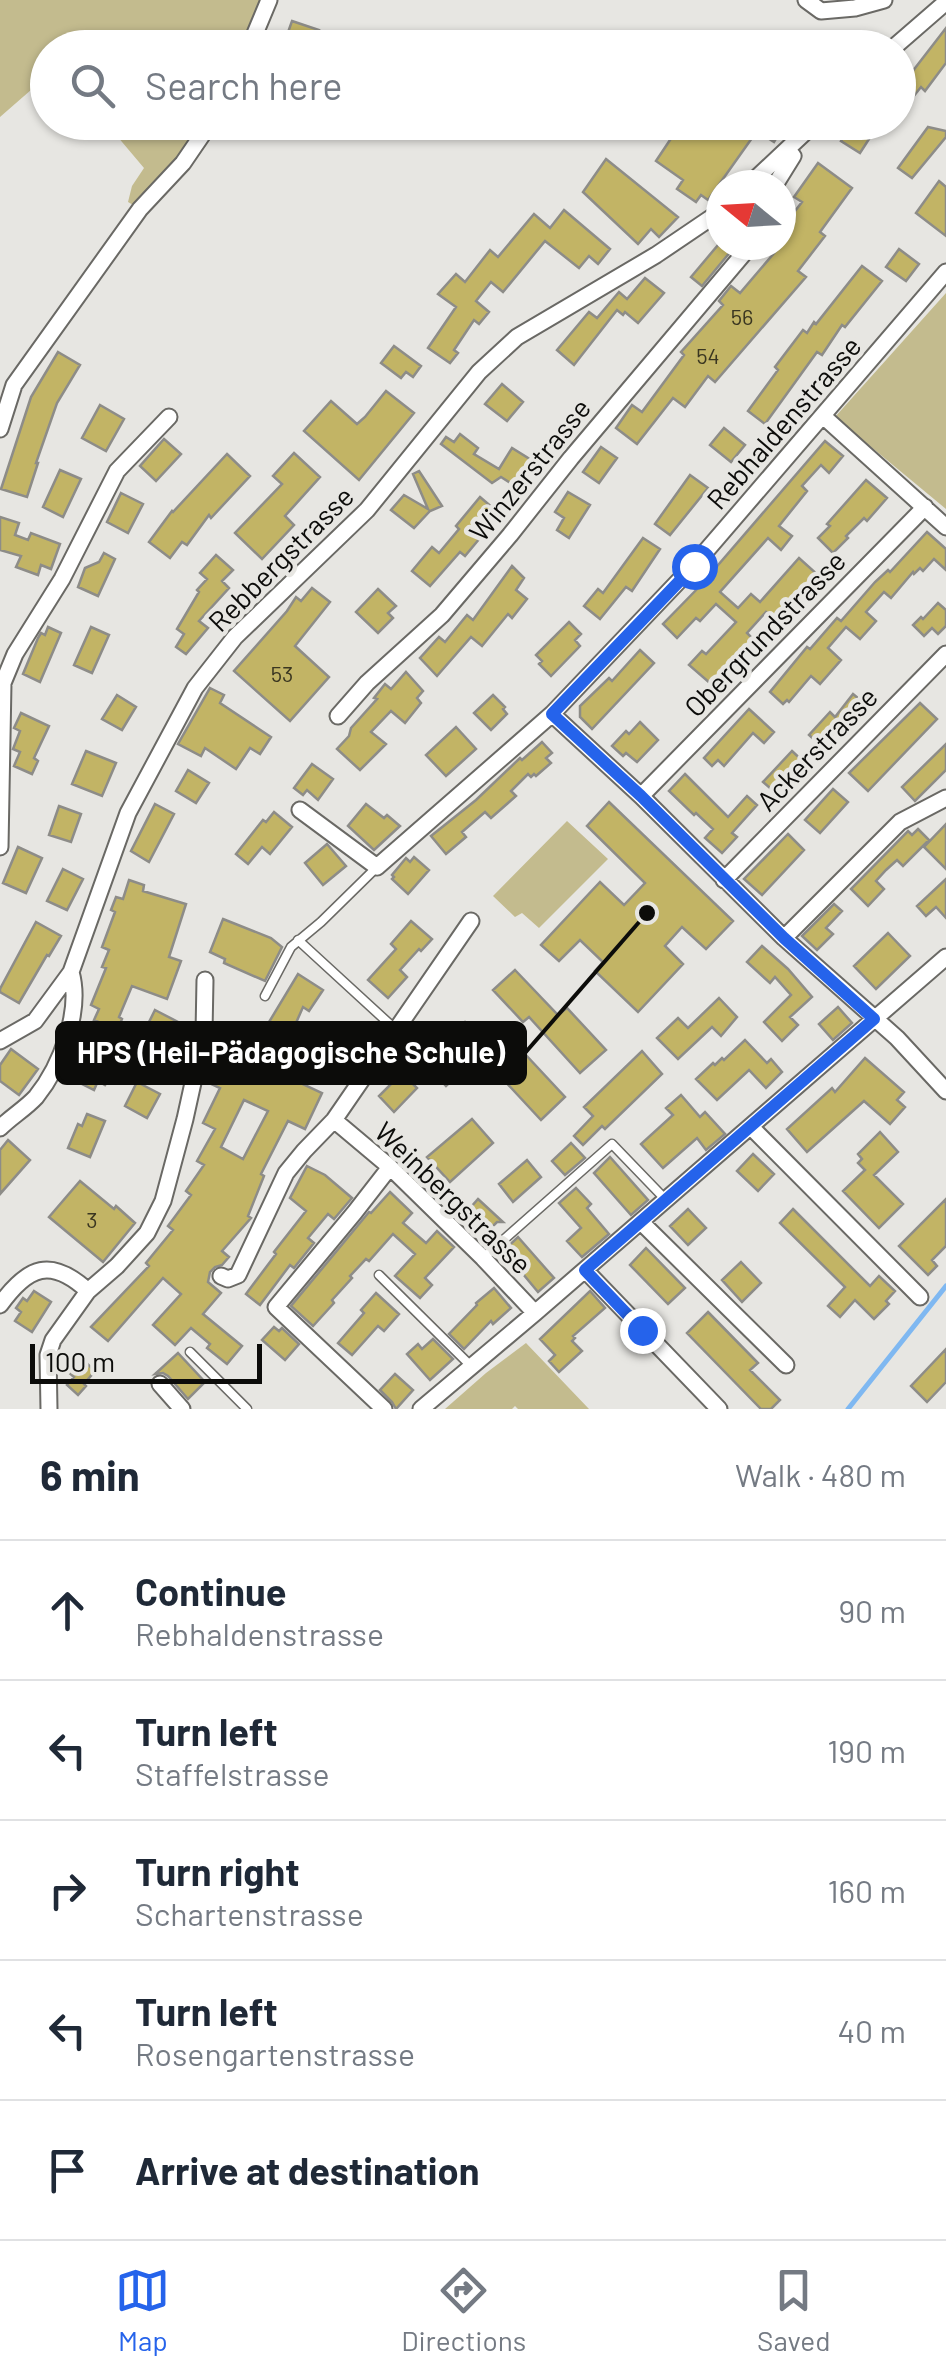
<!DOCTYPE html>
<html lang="en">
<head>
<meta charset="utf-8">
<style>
	:root { --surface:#fff; --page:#f6f6f7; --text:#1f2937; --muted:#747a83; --line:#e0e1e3; --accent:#2563eb }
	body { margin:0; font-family:Barlow,sans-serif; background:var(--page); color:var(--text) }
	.compass { position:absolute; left:706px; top:170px; width:90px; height:90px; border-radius:50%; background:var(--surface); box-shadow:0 2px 8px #0004; rotate:288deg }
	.scale { position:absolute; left:30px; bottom:25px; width:232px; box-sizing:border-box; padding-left:10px; border:5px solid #0c0c0a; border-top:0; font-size:28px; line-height:35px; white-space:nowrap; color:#0c0c0a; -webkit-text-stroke:8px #e7e6e2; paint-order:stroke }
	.stop { position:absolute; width:30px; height:30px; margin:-22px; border:8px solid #2563eb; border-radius:50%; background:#fff }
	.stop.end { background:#2563eb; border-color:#fff; box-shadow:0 2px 10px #0008 }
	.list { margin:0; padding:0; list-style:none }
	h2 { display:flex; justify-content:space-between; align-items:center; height:130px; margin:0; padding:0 40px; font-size:42px }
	h2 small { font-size:32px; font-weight:400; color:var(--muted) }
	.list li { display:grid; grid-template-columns:65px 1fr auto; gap:30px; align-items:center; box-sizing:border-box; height:140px; padding:0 40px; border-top:2px solid var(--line) }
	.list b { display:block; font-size:38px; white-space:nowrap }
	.list p { margin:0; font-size:32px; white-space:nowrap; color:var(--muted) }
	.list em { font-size:32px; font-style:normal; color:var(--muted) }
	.icon { flex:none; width:55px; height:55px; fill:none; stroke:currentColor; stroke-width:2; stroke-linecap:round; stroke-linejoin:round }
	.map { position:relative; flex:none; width:946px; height:1409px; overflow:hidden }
	.search { position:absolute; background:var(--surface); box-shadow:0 2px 8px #0004; left:30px; right:30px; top:30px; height:110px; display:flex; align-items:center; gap:25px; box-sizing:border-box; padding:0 35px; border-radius:55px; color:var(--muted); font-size:38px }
	.sheet { height:830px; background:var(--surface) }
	nav { display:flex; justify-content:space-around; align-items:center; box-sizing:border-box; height:140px; border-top:2px solid var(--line); background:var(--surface); font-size:28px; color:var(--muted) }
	nav a { display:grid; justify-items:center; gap:5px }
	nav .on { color:var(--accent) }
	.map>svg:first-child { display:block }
	.green { fill:#c3bb8e }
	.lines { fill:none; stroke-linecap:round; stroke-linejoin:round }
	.stream { stroke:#7fb8f1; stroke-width:5 }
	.building { fill:#c2b465; stroke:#8d8c88; stroke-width:2.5; fill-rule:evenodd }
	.service-casing { stroke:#6a6965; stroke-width:11 }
	.minor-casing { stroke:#6a6965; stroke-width:19 }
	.service { stroke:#fff; stroke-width:8 }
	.minor { stroke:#fff; stroke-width:15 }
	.route { stroke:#2563eb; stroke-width:12 }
	.labels { text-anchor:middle; stroke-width:9; stroke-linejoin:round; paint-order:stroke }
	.number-label { font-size:22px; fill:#3a3621 }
	.street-label { font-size:28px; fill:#0c0c0a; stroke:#e7e6e2 }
	.leader { fill:none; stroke:#0c0c0a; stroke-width:4 }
	.callout-dot { fill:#0c0c0a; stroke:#e7e6e2; stroke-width:4 }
	.callout { fill:#0c0c0a; stroke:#0c0c0a; stroke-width:4 }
	.callout-label { font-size:30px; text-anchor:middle; font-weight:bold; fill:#fff }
</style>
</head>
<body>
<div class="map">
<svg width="946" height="1409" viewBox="0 0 946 1409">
	<rect width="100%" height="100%" fill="#e7e6e2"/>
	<path class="green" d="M0 0H269L249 47 48 48 47 76 0 117Z
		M106 123H211L140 209 128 202 132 186 144 168Z
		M946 293V509L835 417Z
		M567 821 608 859 539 928 522 913 515 917 493 896Z
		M526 1343 589 1409H518L515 1406 512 1409H445L486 1373Z"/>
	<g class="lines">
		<path class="stream" d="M848 1409 946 1286"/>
	</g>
	<path class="building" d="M292 21 319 30 313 48H290L292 40 286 38Z
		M946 28V63L925 91 921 87 913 97 898 90V61L912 72Z
		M651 122H786L774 142 757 131 708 200 701 195 696 202 677 189 683 180 656 161 672 137Z
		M853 122H880L860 153 841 141Z
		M928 127 946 131V137L912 178 898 168Z
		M606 159 678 217 659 237 651 229 638 244 583 192Z
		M818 163 852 188 820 232 825 236 798 271 806 277 715 382 708 376 685 407 673 398 637 444 616 428 632 405 642 412 684 355 681 352 723 305 719 301 731 286 740 293 781 245 787 235 784 233 788 228 784 225 802 202 794 197Z
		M939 181 946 187V236L916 213Z
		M564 210 610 249 598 264 589 256 579 268 545 241 503 292 491 282 476 301 489 312 479 324 474 320 454 350 458 353 450 363 428 348 456 307 438 294 456 274 465 282 490 250 498 257 534 214 550 228Z
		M718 245H736L702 286 691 277Z
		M899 249 919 264 906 281 886 267Z
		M862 266 882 281 845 327 842 325 822 355 817 352 765 424 748 411 778 370 775 367 803 330 807 333 814 322 816 324Z
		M645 278 664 293 638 323 625 312 623 315 617 310 574 365 557 350 589 312 597 318 619 292 627 299Z
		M394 346 421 366 413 377 406 372 401 378 381 363Z
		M58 352 80 365 57 403 36 463H38L27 497 1 489 31 397Z
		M502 384 523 402 507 421 485 404Z
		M386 391 414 413 359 480 304 431 331 401 357 424 365 417Z
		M100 405 124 419 106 451 82 438Z
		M724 428 745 445 731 462 710 445Z
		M460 434 478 448 474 454 499 469 512 448 536 463 520 489 501 477 492 483 441 444 446 437 454 442Z
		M164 439 181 454 156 481 140 466Z
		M825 441 843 456 829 473 821 465 802 486 807 491 779 526 792 536 781 550 768 538 720 592 738 608 751 594 760 602 799 558 818 575 776 620 766 612 747 633 753 639 711 684 689 665 702 651 706 654 736 622 716 604 700 621 696 618 677 638 663 624 700 586Z
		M601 447 617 458 599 483 583 472Z
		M294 453 320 477 285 516 294 525 262 559 235 533 282 484 273 476Z
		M227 454 250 476 211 518 209 515 187 545 182 542 170 558 149 542 172 511 173 512Z
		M60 470 81 479 63 517 43 507Z
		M419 471 442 506 430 511 414 528 391 510 404 495 428 509 413 474Z
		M690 475 708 488 670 535 655 524Z
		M866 480 887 498 867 521 864 518 846 536 848 538 833 553 818 538 830 526 827 524Z
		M568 492 590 505 569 538 557 530 564 518 555 512Z
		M121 493 143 504 128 533 107 522Z
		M480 497 500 514 465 556 460 552 430 586 412 571 432 547 439 553 459 529 456 526Z
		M0 517 19 523 15 535 28 540 31 533 60 544 51 569 41 565 38 575 16 567 21 556 0 550Z
		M927 532 946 549V570L934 559 923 571 920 568 914 574 913 572 891 598 884 592 866 612 876 621 860 639 846 627 828 648 841 660 820 684 811 676 789 702 787 700 783 704 770 692 807 647 810 649 837 618 841 621 875 582 888 570 890 572Z
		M643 538 660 549 632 591 626 587 600 619 584 606 598 589 603 593Z
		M104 553 115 559 98 596 78 587 85 568 99 562Z
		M216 555 233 570 222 581 229 588 199 621 208 628 186 654 176 647 184 634 177 629 199 592 197 590 207 579 200 573Z
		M512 566 524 578 516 590 527 599 512 618 508 614 482 646 471 637 437 676 420 658 439 637 445 642 467 615 473 620Z
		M312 588 330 602 295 646 329 677 290 721 234 671 287 611 296 597 301 601Z
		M378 589 396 606 388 613 393 618 378 633 356 612Z
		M938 603 946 610V626L938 634 932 628 924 636 913 625 921 617 923 619Z
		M569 622 581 634 575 640 580 646 551 676 539 664 542 661 536 655Z
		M48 627 61 633 40 682 23 674 38 638 41 633 45 635Z
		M91 627 109 635 92 673 74 665Z
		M640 650 654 663 592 729 580 717V706L609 678 612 681Z
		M406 672 423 691 417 698 421 703 405 723 391 711 371 732 386 744 360 770 337 749 349 736 351 728 377 699 374 698 385 684 391 689Z
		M210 688 224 695 220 703 271 737 260 754 250 748 236 769 205 748 201 756 178 744Z
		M853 694 869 707 859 719 855 716 824 749 809 735 830 712 835 717Z
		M117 695 136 707 122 730 102 719Z
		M493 695 505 707 503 709 507 714 491 730 474 713Z
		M920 703 937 719 868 791 849 773Z
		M749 709 774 732 764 743 753 733 724 766 718 760 712 766 704 758Z
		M21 713 49 726 34 758 38 761 32 774 14 766 20 752 13 749 20 731 14 728Z
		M640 722 658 740 637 762 626 753 623 756 612 746 626 731 629 734Z
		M456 727 476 749 446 776 426 755Z
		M542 742 552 753 546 758 551 763 536 776 534 774 531 777 528 774 511 791 516 796 491 818 485 812 462 832 466 837 446 854 431 836 476 800 520 758 522 760Z
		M946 744V770L915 801 902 787Z
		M86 751 116 763 102 796 72 784Z
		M792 751 807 765 777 794 763 782Z
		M312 764 333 779 318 800 307 790 303 795 294 788Z
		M188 770 209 783 196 803 176 791Z
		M685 774 728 817 747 796 757 805 732 833 737 837 722 853 705 838 713 829 696 813 694 815 669 791Z
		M833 789 848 802 820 833 805 820Z
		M609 802 733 921 706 949 682 927 665 946 683 964 638 1012 595 971 603 962 580 940 559 961 541 945 600 882 624 905 645 883 587 826Z
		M155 804 174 814 149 862 131 851Z
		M366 804 384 818 387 815 400 826 374 850 348 826Z
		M59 806 81 814 71 842 49 835Z
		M274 812 292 827 270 854 262 847 248 864 236 854 263 820 266 822Z
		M946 824V869L924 847Z
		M918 829 929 840 903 866 897 860 886 870 876 881 884 889 868 906 851 889 908 831 912 835Z
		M788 834 804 850 762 895 744 879Z
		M327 844 346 866 323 885 305 863Z
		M18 847 42 858 26 893 3 883Z
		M414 857 429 870 408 894 392 879 394 877 392 875 406 858 410 862Z
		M63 869 83 879 67 910 47 901Z
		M946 879V918L936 907 926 916 917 906Z
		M129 880 144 885 143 891 186 904 169 957 181 961 167 999 132 986 119 1017 122 1019 116 1033 101 1027 103 1024 94 1020 99 1009 91 1005 106 968 102 967 109 950 102 947 115 912 111 910 116 897 123 899Z
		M834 904 842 911 826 928 833 934 817 950 802 936Z
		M223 919 271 938 282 947 265 981 224 963 225 959 210 952Z
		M411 921 432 939 421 951 419 949 400 970 407 977 388 998 368 980 396 949 391 944Z
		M36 922 61 936 49 956 47 955 19 1003 0 992V989Z
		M888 933 910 956 876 989 854 966Z
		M762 946 788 969 812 997 790 1017 798 1025 782 1041 764 1022 791 995 775 977 770 983 747 962Z
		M515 970 558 1015 567 1008 606 1050 580 1073 529 1017 523 1022 493 990Z
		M298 974 323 990 309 1011 303 1007 285 1048 260 1037Z
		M719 998 737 1017 721 1036 712 1027 678 1059 657 1038 678 1018 688 1028Z
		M838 1007 852 1023 833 1040 819 1024Z
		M155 1010 180 1023 165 1053 140 1040Z
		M465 1022 488 1047 446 1086 423 1061 453 1029 455 1031Z
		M121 1026 132 1031 114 1072 105 1085 98 1081 94 1090 76 1081 92 1049 108 1057Z
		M745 1040 767 1063 771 1059 782 1072 766 1088 749 1070 717 1100 696 1079 713 1063 715 1065 722 1058 724 1060Z
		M11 1049 38 1069 19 1095 0 1081V1065Z
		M228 1049 322 1093 305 1129 288 1121 261 1174 264 1176 248 1216 251 1218 222 1251 229 1257 222 1265 215 1267 210 1272 208 1282 221 1293 203 1314 242 1346 227 1364 207 1348 210 1344 191 1328 175 1345 153 1325 181 1294 163 1278 108 1341 91 1327 149 1266 146 1263 173 1230 168 1226 191 1195 186 1191 204 1165 197 1161 215 1129 203 1123 220 1088 211 1084ZM244 1100 268 1111 243 1159 221 1147Z
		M642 1051 662 1074 605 1129 602 1126 583 1145 574 1136 593 1116 584 1107Z
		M525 1054 565 1097 541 1120 501 1077Z
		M865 1058 904 1092 897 1100 905 1107 890 1124 864 1101 807 1152 787 1129 832 1088 835 1092Z
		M402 1073 417 1088 394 1112 379 1096Z
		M137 1082 160 1094 147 1118 125 1106Z
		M681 1095 700 1117 705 1112 725 1134 706 1150 697 1138 663 1168 641 1144 673 1115 666 1108Z
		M87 1114 105 1121 90 1157 68 1148 78 1124 82 1126Z
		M472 1119 493 1143 450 1182 427 1157Z
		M880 1132 898 1152 874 1175 903 1204 879 1228 843 1191 865 1170 858 1163 862 1159 858 1154Z
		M8 1140 30 1160 0 1194V1150Z
		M571 1143 585 1158 565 1175 552 1161Z
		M753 1154 774 1174 758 1191 737 1171Z
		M610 1157 648 1200 631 1215 594 1173Z
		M527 1160 541 1177 513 1202 499 1184Z
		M307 1166 325 1175 352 1198 334 1219 328 1214 308 1238 314 1243 294 1268 290 1265 260 1305 246 1294 276 1254 274 1252 306 1211 290 1198Z
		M80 1181 114 1209 116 1206 135 1223 103 1262 49 1217Z
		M576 1188 591 1204 587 1208 609 1234 582 1257 567 1241 581 1228 559 1203Z
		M390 1192 412 1213 403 1223 426 1243 437 1231 454 1247 425 1278 432 1285 420 1298 395 1276 415 1254 393 1234 369 1261 366 1259 350 1276 352 1278 332 1300 334 1303 313 1326 291 1306 369 1212 371 1213Z
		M478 1199 503 1222H497L485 1234 464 1215Z
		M946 1199V1246L932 1260 937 1266 928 1275 899 1246Z
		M688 1209 706 1228 688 1245 670 1226Z
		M793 1209 870 1286 879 1276 895 1291 886 1301 889 1304 874 1319 855 1300 840 1317 828 1306 845 1287 780 1223Z
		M518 1237 554 1278 538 1292 518 1268 517 1269 501 1253Z
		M646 1248 685 1288 668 1304 630 1265Z
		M741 1262 761 1283 742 1302 722 1280Z
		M494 1288 511 1308 493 1324 491 1321 464 1349 449 1334 477 1305 476 1303Z
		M34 1291 51 1302 32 1332 15 1321 21 1312 16 1308 23 1298 27 1301Z
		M590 1291 605 1308 573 1336 575 1338 572 1341 582 1351 559 1372 549 1361 555 1355 540 1339Z
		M376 1293 399 1314 384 1331 378 1326 352 1355 338 1343 364 1313 361 1310Z
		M708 1312 758 1363 750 1370 780 1400 771 1409H761L687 1333Z
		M274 1327 279 1331 282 1328 299 1344 285 1360 262 1340Z
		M433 1339 453 1359 430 1380 407 1354 418 1344 422 1349Z
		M946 1349V1382L927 1402 911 1386Z
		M178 1353 205 1382 188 1399 168 1376 163 1373 155 1374Z
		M80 1357 95 1371 84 1384 86 1386 78 1395 67 1385 74 1377 67 1371Z
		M395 1374 413 1390 396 1409 392 1402 380 1390Z"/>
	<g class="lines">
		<defs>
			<path id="service" d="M298 940 395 1029
				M265 996 291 947 321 922 377 867
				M483 1258 612 1144 665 1199
				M379 1275 471 1366
				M190 1352 247 1409"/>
			<path id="minor" d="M806 0 821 11 855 8 884 0
				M249 48 269 0
				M893 48 946 2
				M749 185 816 122
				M775 185 793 156 788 150
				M823 416 946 527
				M0 429 14 385 140 209 183 163 211 122
				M552 714 641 796 784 938 897 1038 946 1091
				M338 716 367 683 442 615 510 535 571 458 751 245
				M641 796 925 507
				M300 810 377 867 552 714 694 565 946 272
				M0 847 3 683 15 654 62 579 117 471 169 417
				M724 880 946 654
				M784 938 900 822 946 798
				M0 1041 35 1021 71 972 128 813 195 688 235 637 367 510 479 372 517 337 656 255 721 211
				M334 1120 390 1167 483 1258 535 1313
				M751 1127 920 1297
				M0 1128C11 1117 26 1108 36 1097 61 1066 82 1011 71 972
				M641 1222 786 1365
				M585 1270 719 1409
				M221 1276 228 1279 238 1275 286 1173 304 1151 334 1120 471 921
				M88 1291 117 1266 147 1233 163 1201 185 1119 204 1033 205 980
				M0 1305C28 1266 51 1257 88 1291L53 1340 48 1355 49 1409
				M160 1384 182 1409
				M384 1409 276 1307 355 1212 390 1167
				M421 1409 535 1313 946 957"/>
		</defs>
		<use href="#service" class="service-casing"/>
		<use href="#minor" class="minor-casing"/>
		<use href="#service" class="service"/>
		<use href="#minor" class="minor"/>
	</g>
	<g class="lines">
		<path class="route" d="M642 1330 585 1270 874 1019 784 938 641 796 552 714 694 566"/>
	</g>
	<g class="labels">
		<g class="number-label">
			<text x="742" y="325">56</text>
			<text x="708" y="364">54</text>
			<text x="282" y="682">53</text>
			<text x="92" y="1228">3</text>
		</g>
		<g class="street-label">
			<text transform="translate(784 423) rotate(-49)" y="10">Rebhaldenstrasse</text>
			<text transform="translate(530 470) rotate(-51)" y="10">Winzerstrasse</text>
			<text transform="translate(281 559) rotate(-45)" y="10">Rebbergstrasse</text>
			<text transform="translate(765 634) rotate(-46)" y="10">Obergrundstrasse</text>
			<text transform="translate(817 749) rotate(-46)" y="10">Ackerstrasse</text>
			<text transform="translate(453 1198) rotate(44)" y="10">Weinbergstrasse</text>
		</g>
	</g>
	<path class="leader" d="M647 913L525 1053"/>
	<circle class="callout-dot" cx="647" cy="913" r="10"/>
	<rect class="callout" x="57" y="1023" width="468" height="60" rx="10"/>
	<g class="callout-label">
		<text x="291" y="1063">HPS (Heil-Pädagogische Schule)</text>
	</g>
</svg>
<svg class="compass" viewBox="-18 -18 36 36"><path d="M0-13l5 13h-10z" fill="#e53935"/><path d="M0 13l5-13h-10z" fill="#747a83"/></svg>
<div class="scale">100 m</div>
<div class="stop" style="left:694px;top:566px"></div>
<div class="stop end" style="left:642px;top:1330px"></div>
<div class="search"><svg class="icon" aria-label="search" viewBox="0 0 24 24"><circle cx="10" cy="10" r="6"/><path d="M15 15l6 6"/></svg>Search here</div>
</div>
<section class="sheet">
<h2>6 min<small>Walk · 480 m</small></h2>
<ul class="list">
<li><svg class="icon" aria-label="ahead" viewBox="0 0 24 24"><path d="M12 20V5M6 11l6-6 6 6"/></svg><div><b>Continue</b><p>Rebhaldenstrasse</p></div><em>90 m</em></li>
<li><svg class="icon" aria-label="left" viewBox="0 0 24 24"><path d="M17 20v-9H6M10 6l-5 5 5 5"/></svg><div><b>Turn left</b><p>Staffelstrasse</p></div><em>190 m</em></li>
<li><svg class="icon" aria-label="right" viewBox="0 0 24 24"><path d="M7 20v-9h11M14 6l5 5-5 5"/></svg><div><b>Turn right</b><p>Schartenstrasse</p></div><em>160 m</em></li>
<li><svg class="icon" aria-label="left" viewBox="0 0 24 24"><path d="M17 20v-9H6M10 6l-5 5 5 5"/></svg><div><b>Turn left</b><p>Rosengartenstrasse</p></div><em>40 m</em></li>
<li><svg class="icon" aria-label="arrive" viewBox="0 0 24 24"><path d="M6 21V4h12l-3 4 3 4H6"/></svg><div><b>Arrive at destination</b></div></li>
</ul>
</section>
<nav>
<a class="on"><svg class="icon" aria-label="map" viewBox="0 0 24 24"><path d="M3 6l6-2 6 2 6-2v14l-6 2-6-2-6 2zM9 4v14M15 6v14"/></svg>Map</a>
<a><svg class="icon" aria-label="directions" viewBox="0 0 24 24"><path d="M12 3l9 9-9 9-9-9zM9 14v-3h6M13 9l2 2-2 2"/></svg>Directions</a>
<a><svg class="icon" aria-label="saved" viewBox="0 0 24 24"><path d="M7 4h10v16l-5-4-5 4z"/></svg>Saved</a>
</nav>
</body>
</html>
